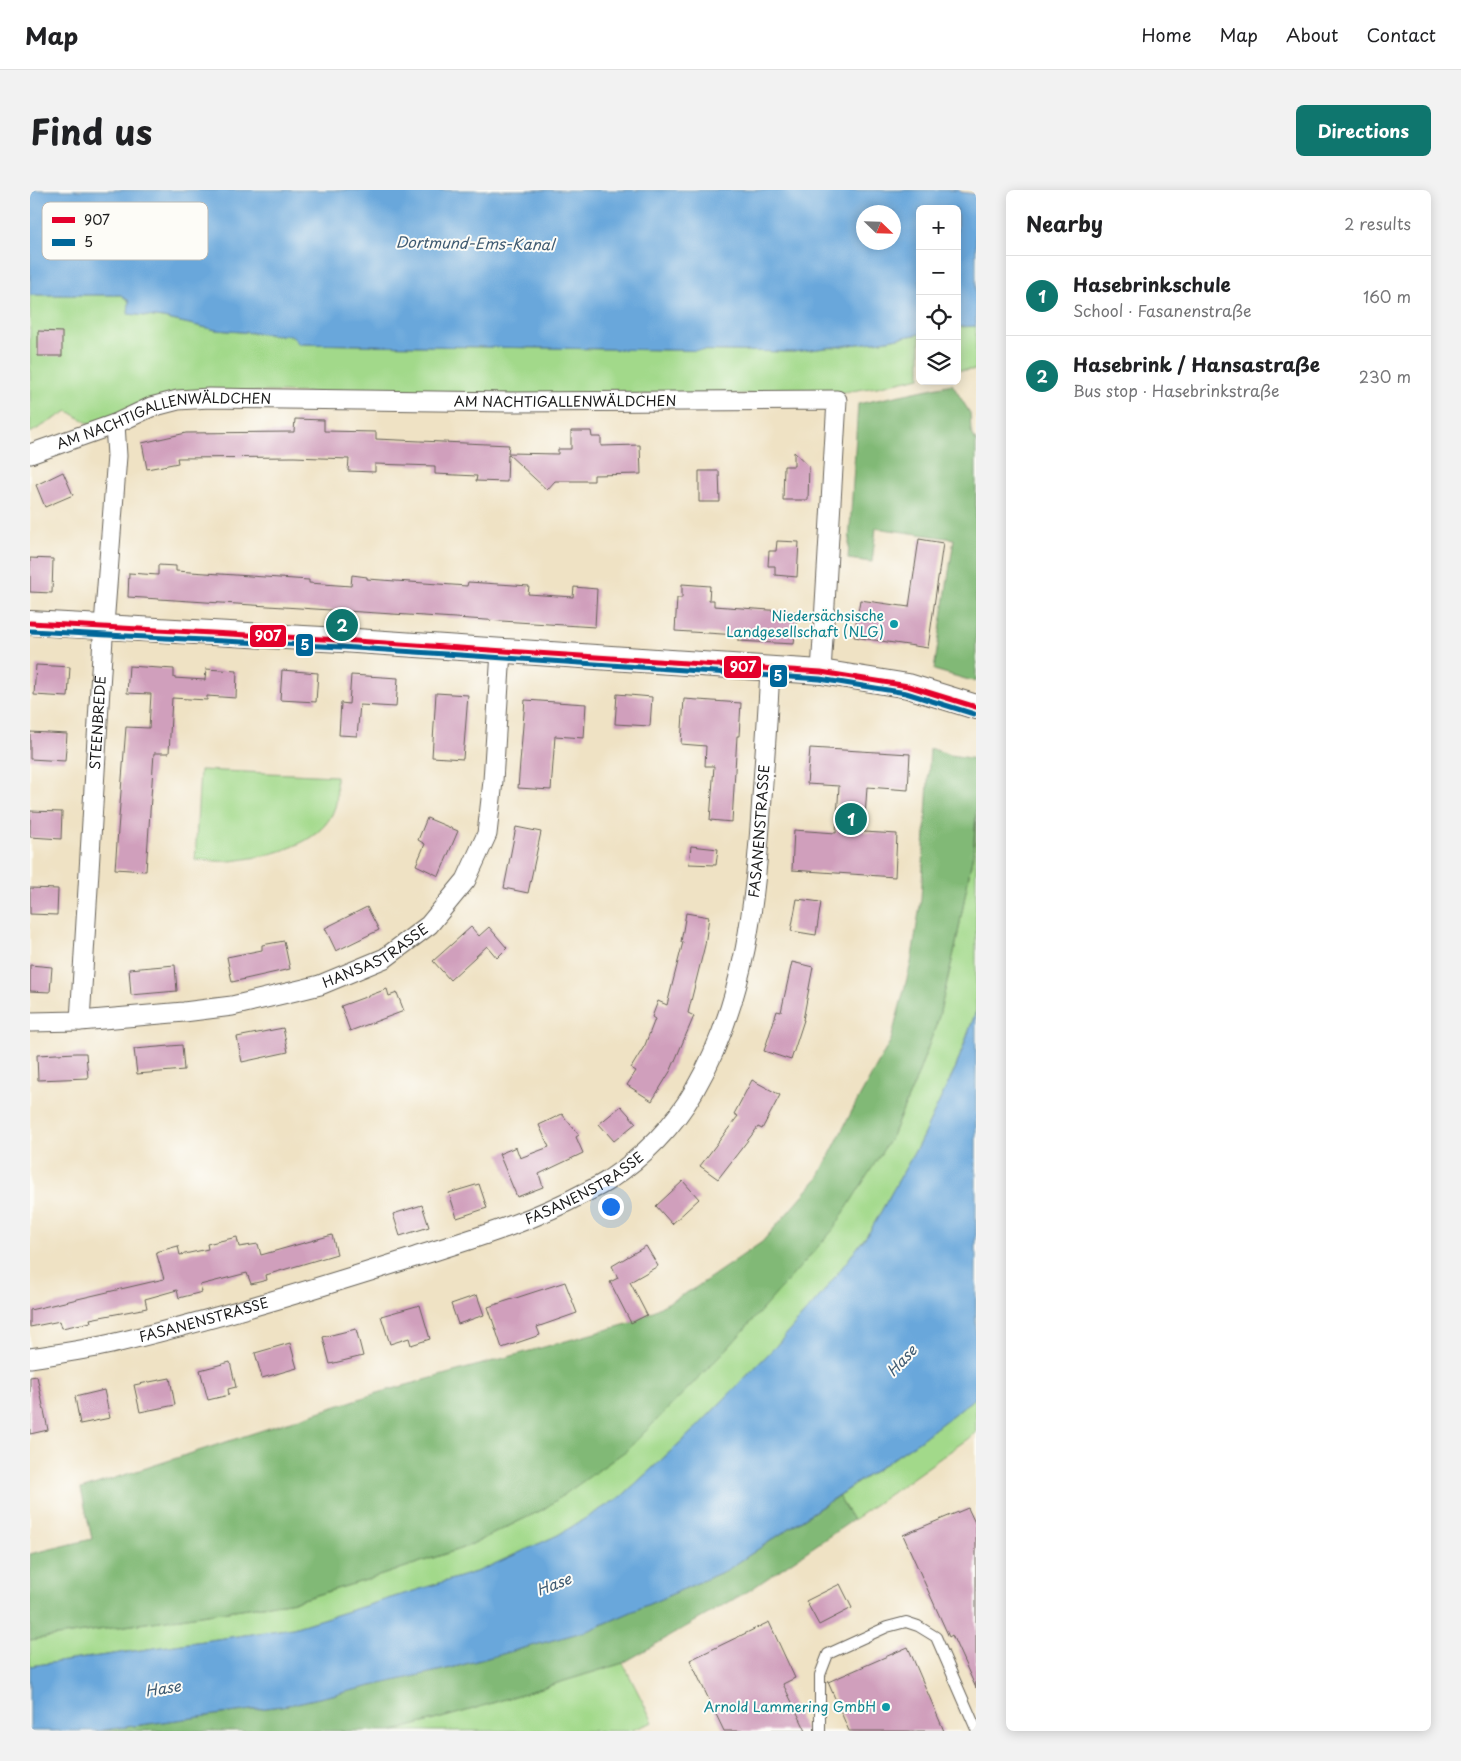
<!DOCTYPE html>
<html lang="en">
<head>
<meta charset="utf-8">
<style>
	:root { --surface:#fff; --page:#f2f2f2; --text:#202124; --muted:#757577; --line:#e0e0e0; --accent:#0f766e }
	body { margin:0; font-family:"Playpen Sans",sans-serif; background:var(--page); color:var(--text) }
	.controls { position:absolute; right:15px; top:15px; display:grid; overflow:hidden; border-radius:8px; box-shadow:0 2px 12px #0003 }
	.controls button { width:45px; height:45px; display:grid; place-items:center; padding:0; border:0; border-bottom:1px solid var(--line); background:var(--surface); color:var(--text); font:25px sans-serif }
	.compass { position:absolute; left:826px; top:15px; width:45px; height:45px; border-radius:50%; background:var(--surface); box-shadow:0 2px 12px #0003; rotate:113deg }
	.you { position:absolute; left:580px; top:1016px; width:18px; height:18px; margin:-12px; border:4px solid #fff; border-radius:50%; background:#1a73e8; box-shadow:0 0 0 8px #1a73e833 }
	.badge { display:grid; place-items:center; width:32px; height:32px; border-radius:50%; background:var(--accent); color:#fff; font-size:16px; font-weight:700 }
	.pin { position:absolute; translate:-50% -50%; border:2px solid #fff; box-shadow:0 1px 5px #0006 }
	.list { margin:0; padding:0; list-style:none }
	h2 { display:flex; justify-content:space-between; align-items:center; height:65px; margin:0; padding:0 20px; font-size:21px }
	h2 small { font-size:16px; font-weight:400; color:var(--muted) }
	.list li { display:grid; grid-template-columns:32px 1fr auto; gap:15px; align-items:center; box-sizing:border-box; height:80px; padding:0 20px; border-top:1px solid var(--line) }
	.list b { display:block; font-size:19px; white-space:nowrap }
	.list p { margin:0; font-size:16px; white-space:nowrap; color:var(--muted) }
	.list em { font-size:16px; font-style:normal; color:var(--muted) }
	.icon { flex:none; width:28px; height:28px; fill:none; stroke:currentColor; stroke-width:2; stroke-linecap:round; stroke-linejoin:round }
	.map { position:relative; flex:none; width:946px; height:1541px; overflow:hidden; border-radius:8px }
	header { display:flex; align-items:center; gap:30px; box-sizing:border-box; height:70px; padding:0 25px; background:var(--surface); border-bottom:1px solid var(--line) }
	header strong { font-size:24px }
	nav { display:flex; gap:28px; margin-inline-start:auto; font-size:18px }
	.intro { display:flex; align-items:center; justify-content:space-between; box-sizing:border-box; height:120px; padding:0 30px }
	h1 { margin:0; font-size:35px }
	.button { padding:12px 22px; border-radius:8px; background:var(--accent); color:#fff; font-size:18px; font-weight:700 }
	main { display:flex; gap:30px; padding:0 30px }
	aside { flex:1; background:var(--surface); border-radius:8px; box-shadow:0 2px 12px #0003 }
	.map>svg:first-child { display:block }
	.green { fill:#a2d98a; stroke:#5f7a53 }
	.forest { fill:#81b976; stroke:#4e6a49 }
	.water { fill:#69a7db; stroke:#42627c; fill-rule:evenodd }
	.building { fill:#d09fbc }
	.lines { fill:none; stroke-linecap:round; stroke-linejoin:round }
	.service-casing { stroke:#666157; stroke-width:12 }
	.minor-casing { stroke:#666157; stroke-width:21 }
	.tertiary-casing { stroke:#666157; stroke-width:26 }
	.service { stroke:#fff; stroke-width:10 }
	.minor { stroke:#fff; stroke-width:19 }
	.tertiary { stroke:#fff; stroke-width:24 }
	.bus-1-casing { stroke:#fdfcf7; stroke-width:9 }
	.bus-2-casing { stroke:#fdfcf7; stroke-width:9 }
	.bus-1 { stroke:#e4002b; stroke-width:5 }
	.bus-2 { stroke:#069; stroke-width:5 }
	.culture-dot { fill:#0f9aa8; stroke:#fdfcf7; stroke-width:2 }
	.labels { text-anchor:middle; stroke-width:4; stroke-linejoin:round; paint-order:stroke }
	.street-label { font-size:14px; fill:#1c1c1c; stroke:#fdfcf7 }
	.culture-label { font-size:14px; fill:#0d838f; stroke:#fdfcf7; text-anchor:end }
	.water-label { font-size:15px; font-style:italic; fill:#3f5b72; stroke:#fdfcf7 }
	.key { fill:#fdfcf7; stroke:#bab9b5; stroke-width:1 }
	.key-label { font-size:14px; fill:#1c1c1c }
	.line-badge { stroke:#fdfcf7; stroke-width:2 }
	.badge-label { font-size:14px; text-anchor:middle; font-weight:bold; fill:#fff }
</style>
</head>
<body>
<header>
<strong>Map</strong>
<nav><a>Home</a><a>Map</a><a>About</a><a>Contact</a></nav>
</header>
<div class="intro"><h1>Find us</h1><a class="button">Directions</a></div>
<main>
<div class="map">
<svg width="946" height="1541" viewBox="0 0 946 1541">
	<rect width="100%" height="100%" fill="#fdfcf7"/>
	<filter id="ink" filterUnits="userSpaceOnUse"><feTurbulence type="fractalNoise" baseFrequency=".02" numOctaves="2"/><feDisplacementMap in="SourceGraphic" scale="10" xChannelSelector="R" yChannelSelector="G"/><feConvolveMatrix kernelMatrix="1 2 1 2 8 2 1 2 1" color-interpolation-filters="sRGB"/></filter>
	<filter id="wash" filterUnits="userSpaceOnUse"><feTurbulence type="fractalNoise" baseFrequency=".0096" numOctaves="4" result="noise"/><feDisplacementMap in="SourceGraphic" scale="20" xChannelSelector="R" yChannelSelector="G"/><feGaussianBlur stdDeviation="1.12" result="paint"/><feColorMatrix in="noise" values="0 0 0 0 0 0 0 0 0 0 0 0 0 0 0 0 0 1.4 0 .05"/><feComposite in="paint" operator="in"/></filter>
	<g filter="url(#wash)">
		<rect width="100%" height="100%" fill="#efe2c4"/>
		<path class="green" d="M0 105H91L99 111V124L133 128 186 140 262 146 269 154 763 162 852 151 890 144V187L847 197 808 203 481 206 178 201 61 235 38 221 0 243Z
			M946 136V180H927V137Z
			M170 580 306 586C306 595 308 608 305 617 293 656 236 667 200 671 189 672 176 670 165 670Z
			M946 624V821L926 877 889 954 840 1041 791 1105 746 1156 667 1237 592 1306 528 1345 449 1381 263 1438 0 1476V1450L266 1411 340 1389 436 1357 514 1319 862 946 887 887 908 830 926 754 943 663Z
			M946 1207V1243L823 1330 808 1306 889 1251Z
			M593 1473 623 1532 600 1541H364L433 1522Z"/>
		<path class="forest" d="M922 194 940 223 941 241 946 251V492L904 480 924 349 846 338 842 372 818 369 828 214Z
			M900 558 920 565 946 569V624L943 663 926 754 908 830 887 887 862 946 803 1040 698 1158 597 1260 514 1319 436 1357 340 1389 266 1411 0 1450V1364L62 1349 51 1299 344 1204 601 1133 665 1098 732 1052 788 988 824 917 861 850 881 773 891 709Z
			M808 1306 823 1330 720 1400 593 1473 433 1522 364 1541H66L258 1515 421 1478 560 1440 697 1380Z"/>
		<path class="water" d="M0 0H929L931 2 946 4V136L927 137V19H890V144L852 151 763 162 269 154 262 146 186 140 133 128 98 124 99 111 91 105H0ZM834 22H864V52H834Z
			M946 821V1207L889 1251 697 1380 560 1440 421 1478 258 1515 66 1541H0V1476L263 1438 449 1381 528 1345 592 1306 667 1237 746 1156 791 1105 840 1041 889 954 926 877Z"/>
		<g id="blocks">
			<path class="building" d="M8 141 32 142V166H8Z
				M265 229 294 230V241L346 242V249L479 255 478 263 528 264V259H541V241H561L562 247H571V256L610 255 611 284 564 285V291H525L517 300 478 264 477 292 446 291 447 286 405 284V276L345 274V282L318 281 319 269 264 267 147 268 148 273 117 279 112 253 156 243 264 242Z
				M764 262 779 276 778 310H753L754 276H764Z
				M669 281H689L690 312H669Z
				M33 282 43 305 15 317 6 295Z
				M889 349 913 353 898 458 824 447 830 410 879 417Z
				M747 351 769 352 767 387 745 385V376H738L739 361H746Z
				M0 368 23 369 22 403 0 402Z
				M128 375 146 376V381L279 390V393L321 396 322 385 337 387V389L437 396 438 392 499 396 498 404 543 407 544 397 567 399 565 437 98 407 99 383 128 385Z
				M652 394 680 396 679 410H684V416L767 422 764 454 708 451V445L645 441 647 408H652Z
				M6 475 40 477 38 507 4 505Z
				M99 476 144 479V488L175 490 176 479 207 481 206 508 177 506V510L142 508 139 563H124L116 681 85 679 96 537 119 538 121 504 97 503Z
				M252 480 288 483 286 512 250 510Z
				M321 485 368 488 366 517 330 515 327 546 309 545 311 513 319 514Z
				M406 503 438 505 433 569 402 567Z
				M587 504 622 507 620 536 585 534Z
				M654 509 711 513 709 546H707L702 632 680 630 684 576H675L676 556 651 554Z
				M495 510 556 514 554 548 525 546 521 600 488 598Z
				M0 542 37 544 35 571 0 569Z
				M780 558 880 564 878 600 837 597 834 642 867 644 865 687 762 680 764 640 806 643 809 596 777 594Z
				M0 621 32 622 31 649 0 647Z
				M397 628 428 641 409 686 386 675 395 654 388 650Z
				M486 637 511 642 498 703 474 698Z
				M661 656 688 659 686 675 659 674Z
				M0 698 28 699 27 725 0 724Z
				M767 709 791 712 786 745 761 741Z
				M337 717 349 740 306 761 295 738Z
				M656 723 679 727 675 755 658 823 664 826 641 880 622 911 597 895 606 881 601 878 615 855 625 829 622 827 628 811 637 815 653 752H651Z
				M441 737 449 746 459 737 477 758 467 768 457 756 420 790 403 771Z
				M254 751 260 779 202 792 197 767 232 760V755Z
				M762 772 783 777 773 830H774L761 870 734 861 747 821 751 822Z
				M0 775 22 777 20 802 0 801Z
				M145 775 147 801 101 805 99 779Z
				M357 799 359 806 367 803 374 821 320 841 311 816Z
				M253 838 258 862 212 872 207 847Z
				M152 855 154 880 107 884 104 859Z
				M46 863H56L58 888 8 890 7 865Z
				M722 890 750 905 732 939 728 937 688 989 670 976 708 926 704 924Z
				M591 916 606 933 584 951 569 934Z
				M532 924 549 945 546 947 553 963 509 984 513 997 487 1007 469 964 486 957 490 968 519 957 509 935Z
				M653 991 669 1009 642 1034 626 1016Z
				M449 994 457 1018 427 1028 419 1003Z
				M392 1015 399 1037 370 1046 363 1024Z
				M302 1045 307 1064 236 1085 237 1090 221 1094 217 1083 170 1095 172 1102 149 1108 147 1100 115 1109 117 1118 60 1129 61 1132 32 1138 30 1131 0 1137V1120L134 1089 126 1062 148 1056 150 1065 178 1059 177 1054 207 1047 209 1057 228 1054 231 1065Z
				M616 1056 628 1076 600 1092 617 1125 601 1133 580 1092 588 1088 582 1076Z
				M535 1092 547 1123 507 1137 510 1145 472 1158 458 1117Z
				M447 1105 454 1125 428 1134 421 1114Z
				M390 1115 400 1149 381 1155 379 1148 360 1154 351 1126Z
				M326 1139 333 1166 300 1174 293 1147Z
				M260 1153 267 1178 232 1188 225 1163Z
				M200 1172 206 1197 198 1199 199 1205 178 1210 170 1180Z
				M7 1186 18 1240 0 1244V1187Z
				M140 1188 145 1215 110 1222 104 1195Z
				M74 1200 80 1228 50 1234 45 1207Z
				M938 1318 946 1335V1498L922 1445 919 1447 873 1345Z
				M810 1394 822 1418 789 1435 776 1411Z
				M739 1432 765 1488 753 1494 776 1541H694L660 1470Z
				M878 1457 914 1541H819L798 1492Z"/>
		</g>
	</g>
	<g filter="url(#ink)">
		<use href="#blocks" fill-opacity="0" stroke="#666157" stroke-width="1"/>
		<g class="lines">
			<defs>
				<path id="service" d="M790 1541V1485L798 1464 857 1437 876 1432 888 1436 906 1447 946 1539"/>
				<g id="minor">
					<path id="s1" d="M0 264 85 234 121 217 148 210 179 208 481 212 807 210 791 482"/>
					<path id="s2" d="M50 831 73 448 87 266 85 234"/>
					<path id="s3" d="M0 832 50 831 154 822 202 816 274 799 290 795 355 768 399 735 436 690 457 644 463 591 471 461"/>
					<path id="s4" d="M0 1168C27 1164 54 1160 81 1154 183 1130 284 1099 385 1067 442 1049 501 1032 554 1003 563 999 572 995 580 989 613 967 644 936 664 901 716 811 726 709 732 607 735 564 738 522 740 479"/>
				</g>
				<path id="tertiary" d="M0 433 311 450 791 482 878 496 946 517"/>
			</defs>
			<use href="#service" class="service-casing"/>
			<use href="#minor" class="minor-casing"/>
			<use href="#tertiary" class="tertiary-casing"/>
			<use href="#service" class="service"/>
			<use href="#minor" class="minor"/>
			<use href="#tertiary" class="tertiary"/>
			<defs>
				<path id="bus-1" d="M0 433 311 450 791 482 878 496 946 517"/>
				<path id="bus-2" d="M0 441 311 457 790 489 876 503 944 524"/>
			</defs>
			<use href="#bus-1" class="bus-1-casing"/>
			<use href="#bus-2" class="bus-2-casing"/>
			<use href="#bus-1" class="bus-1"/>
			<use href="#bus-2" class="bus-2"/>
		</g>
	</g>
	<g class="culture-dot">
		<circle cx="864" cy="434" r="5"/>
		<circle cx="856" cy="1517" r="5"/>
	</g>
	<g class="labels">
		<g class="street-label">
			<text dy="5" stroke="none"><textPath href="#s1" startOffset="545">AM NACHTIGALLENWÄLDCHEN</textPath></text>
			<text dy="5" stroke="none"><textPath href="#s1" startOffset="140">AM NACHTIGALLENWÄLDCHEN</textPath></text>
			<text dy="5" stroke="none"><textPath href="#s2" startOffset="299">STEENBREDE</textPath></text>
			<text dy="5" stroke="none"><textPath href="#s4" startOffset="1002">FASANENSTRASSE</textPath></text>
			<text dy="5" stroke="none"><textPath href="#s3" startOffset="356">HANSASTRASSE</textPath></text>
			<text dy="5" stroke="none"><textPath href="#s4" startOffset="582">FASANENSTRASSE</textPath></text>
			<text dy="5" stroke="none"><textPath href="#s4" startOffset="178">FASANENSTRASSE</textPath></text>
		</g>
		<g class="culture-label">
			<text x="854" y="431">Niedersächsische<tspan x="854" dy="16">Landgesellschaft (NLG)</tspan></text>
			<text x="846" y="1522">Arnold Lammering GmbH</text>
		</g>
		<g class="water-label">
			<text transform="translate(445 54) rotate(1)" y="5">Dortmund-Ems-Kanal</text>
			<text transform="translate(872 1171) rotate(-47)" y="5">Hase</text>
			<text transform="translate(524 1395) rotate(-21)" y="5">Hase</text>
			<text transform="translate(133 1499) rotate(-9)" y="5">Hase</text>
		</g>
	</g>
	<rect x="12" y="12" width="166" height="58" rx="8" class="key"/>
	<rect x="22" y="27" width="23" height="6" fill="#e4002b"/>
	<rect x="22" y="49" width="23" height="7" fill="#069"/>
	<g class="key-label">
		<text x="54" y="35">907</text>
		<text x="54" y="57">5</text>
	</g>
	<g class="line-badge">
		<rect x="219" y="434" width="38" height="24" rx="5" fill="#e4002b"/>
		<rect x="265" y="443" width="19" height="24" rx="5" fill="#069"/>
		<rect x="693" y="465" width="39" height="24" rx="5" fill="#e4002b"/>
		<rect x="739" y="474" width="19" height="24" rx="5" fill="#069"/>
	</g>
	<g class="badge-label">
		<text x="238" y="451">907</text>
		<text x="275" y="460">5</text>
		<text x="713" y="482">907</text>
		<text x="748" y="491">5</text>
	</g>
</svg>
<div class="controls">
<button>+</button>
<button>−</button>
<button><svg class="icon" aria-label="locate" viewBox="0 0 24 24"><circle cx="12" cy="12" r="6"/><path d="M12 2v4M12 18v4M2 12h4M18 12h4"/></svg></button>
<button><svg class="icon" aria-label="layers" viewBox="0 0 24 24"><path d="M12 4l9 5-9 5-9-5zM3 14l9 5 9-5"/></svg></button>
</div>
<svg class="compass" viewBox="-18 -18 36 36"><path d="M0-13l5 13h-10z" fill="#e53935"/><path d="M0 13l5-13h-10z" fill="#757577"/></svg>
<div class="you"></div>
<div class="pin badge" style="left:821px;top:629px">1</div>
<div class="pin badge" style="left:312px;top:435px">2</div>
</div>
<aside>
<h2>Nearby<small>2 results</small></h2>
<ul class="list">
<li><span class="badge">1</span><div><b>Hasebrinkschule</b><p>School · Fasanenstraße</p></div><em>160 m</em></li>
<li><span class="badge">2</span><div><b>Hasebrink / Hansastraße</b><p>Bus stop · Hasebrinkstraße</p></div><em>230 m</em></li>
</ul>
</aside>
</main>
</body>
</html>
